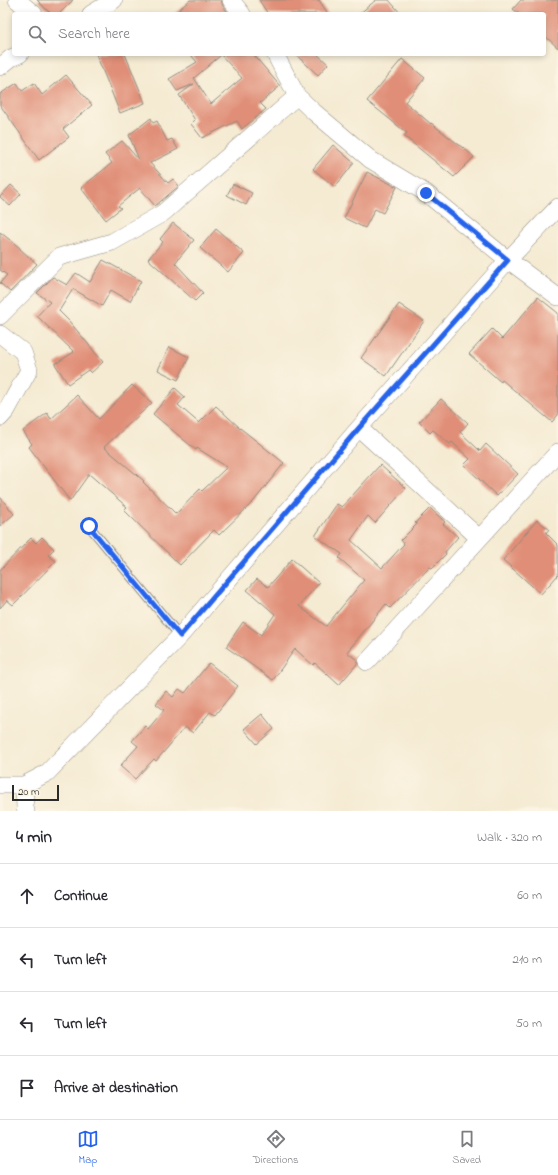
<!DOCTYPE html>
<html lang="en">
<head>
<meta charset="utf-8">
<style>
	:root { --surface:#fff; --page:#f7f7f7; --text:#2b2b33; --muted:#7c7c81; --line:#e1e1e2; --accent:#2563eb }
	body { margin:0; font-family:"Indie Flower",sans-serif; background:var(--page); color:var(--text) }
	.scale { position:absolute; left:12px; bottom:10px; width:47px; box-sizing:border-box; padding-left:4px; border:2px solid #2b2b2b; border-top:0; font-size:11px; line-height:14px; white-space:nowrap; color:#2b2b2b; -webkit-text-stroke:3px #fcf5e5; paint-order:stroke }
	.stop { position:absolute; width:12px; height:12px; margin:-9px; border:3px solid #2563eb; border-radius:50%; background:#fff }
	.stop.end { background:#2563eb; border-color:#fff; box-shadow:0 1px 4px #0008 }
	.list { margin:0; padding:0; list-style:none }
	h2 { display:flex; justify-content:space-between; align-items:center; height:52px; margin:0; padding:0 16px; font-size:17px }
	h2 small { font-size:13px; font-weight:400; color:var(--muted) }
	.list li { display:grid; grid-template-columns:26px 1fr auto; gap:12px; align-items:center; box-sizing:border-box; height:64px; padding:0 16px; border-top:1px solid var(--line) }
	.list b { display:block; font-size:15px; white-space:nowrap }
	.list em { font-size:13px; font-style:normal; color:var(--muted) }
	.icon { flex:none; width:22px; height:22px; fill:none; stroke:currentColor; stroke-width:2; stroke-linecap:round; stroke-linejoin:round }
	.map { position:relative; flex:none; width:558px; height:811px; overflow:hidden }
	.search { position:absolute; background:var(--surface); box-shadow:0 2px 6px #0003; left:12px; right:12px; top:12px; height:44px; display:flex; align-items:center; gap:10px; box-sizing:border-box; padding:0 14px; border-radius:4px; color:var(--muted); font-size:15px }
	.sheet { height:308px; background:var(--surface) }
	nav { display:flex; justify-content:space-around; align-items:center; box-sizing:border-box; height:56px; border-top:1px solid var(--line); background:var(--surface); font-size:11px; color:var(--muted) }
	nav a { display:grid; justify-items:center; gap:2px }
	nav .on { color:var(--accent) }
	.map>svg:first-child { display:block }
	.building { fill:#e08e77; fill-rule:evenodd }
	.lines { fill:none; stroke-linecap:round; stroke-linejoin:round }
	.lane-casing { stroke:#908b7f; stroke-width:10 }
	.street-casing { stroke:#908b7f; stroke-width:18 }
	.lane { stroke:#fff; stroke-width:8 }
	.street { stroke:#fff; stroke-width:17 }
	.route { stroke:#2563eb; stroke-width:5 }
</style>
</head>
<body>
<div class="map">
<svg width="558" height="811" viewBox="0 0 558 811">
	<rect width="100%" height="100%" fill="#fcf5e5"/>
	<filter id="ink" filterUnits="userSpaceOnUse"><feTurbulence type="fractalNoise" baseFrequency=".025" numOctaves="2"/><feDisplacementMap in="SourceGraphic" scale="8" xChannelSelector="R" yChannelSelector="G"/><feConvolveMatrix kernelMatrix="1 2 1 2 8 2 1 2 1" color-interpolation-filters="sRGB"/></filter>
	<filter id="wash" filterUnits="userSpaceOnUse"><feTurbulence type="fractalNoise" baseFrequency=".012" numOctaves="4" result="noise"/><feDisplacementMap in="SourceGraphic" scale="16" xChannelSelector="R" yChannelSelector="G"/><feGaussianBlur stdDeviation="0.9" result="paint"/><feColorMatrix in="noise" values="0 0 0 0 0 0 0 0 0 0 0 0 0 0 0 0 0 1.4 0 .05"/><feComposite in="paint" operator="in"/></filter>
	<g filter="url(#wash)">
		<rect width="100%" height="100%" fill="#f5ebd3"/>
		<g id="blocks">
			<path class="building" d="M37 0H73L59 14H51Z
				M190 0H221L223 6 229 14H174Z
				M259 0H319L328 14H268Z
				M376 0H389L401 14H359Z
				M521 0H558V48L544 35V14H519L513 9Z
				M96 54H125L145 103 120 113Z
				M190 54H253L280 86 260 103 266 109 242 129 237 121 202 138 191 124 195 120 179 95 194 84 177 91 169 79 197 62ZM221 55 242 78 211 104 194 78Z
				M295 54H317L328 64 318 75Z
				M402 59 425 78 405 102 431 124V123L463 148V147L474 157 454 177 404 136 407 133 367 101Z
				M66 75 92 105 63 129 69 137 39 160 0 105V94L17 83 22 91 34 83 42 95Z
				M151 118 153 123 157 121 167 141 172 139 178 149 150 163 168 183 173 179 179 186 155 206 140 188 118 206 121 208 106 220 81 188 112 163 105 154 122 141 139 160 129 135Z
				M333 145 354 163 335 187 313 169Z
				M367 172 397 187 383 213 375 209 365 228 344 218Z
				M233 184 252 193 246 205 227 195Z
				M11 185 21 194 10 206 0 197Z
				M173 223 194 240 175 263 203 293 195 301 148 259 163 242 160 239Z
				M216 229 244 253 228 272 200 248Z
				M0 232 20 248V249L37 264 10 292 0 283 7 275 0 270Z
				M103 260 141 281 130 301 111 290 102 306 73 289 59 311 69 321 103 362 91 373 88 370 68 384 55 364 74 352 37 316 50 302 37 293 53 277 67 285 76 273 90 282Z
				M538 297 558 313V415L552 422 502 380 501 382 469 354 492 329 502 339Z
				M399 304 424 321 386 376 361 358Z
				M169 347 189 357 178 380 158 370Z
				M132 385 152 403 104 447 144 481 143 482 176 514 200 489 202 491 227 467 197 448 196 450 153 414 175 388 185 397 178 405 199 423 216 406 240 428 284 463 254 501 219 535 214 530 180 565 124 510 127 507 89 474 70 501 29 447 32 444 23 431 47 413 51 419 77 395 99 419Z
				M441 399 468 423 460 432 480 451 486 444 518 474 497 496 464 465 470 459 452 442 450 444 433 430 430 433 419 422Z
				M380 465 406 488 375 523 368 516 351 540 382 568 404 544 401 540 417 524 415 523 430 508 445 522 443 524 458 537 445 552 446 554 432 568 430 567 390 608 386 604 347 652 357 660V664L339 685 315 663 313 665 295 649 273 680 226 647 243 622 261 635 275 614 247 590 257 579 268 587 292 559 319 583 299 606 326 626 364 580 339 558 342 554 315 536 337 504 342 507Z
				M0 497 14 514 0 526Z
				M537 520 549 529 546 533 558 545V575L541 594 503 560Z
				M42 537 54 549 48 555 56 561 13 605 7 600 0 608V570L31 538 36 543Z
				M209 663 238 686 215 715 210 712 193 733 185 727 156 761 154 759 135 779 120 766 138 746 132 741 145 726 148 729 164 710 156 704 166 691 173 697 179 689 185 693Z
				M262 714 274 729 257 744 244 729Z"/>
		</g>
	</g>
	<g filter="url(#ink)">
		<use href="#blocks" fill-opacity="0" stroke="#908b7f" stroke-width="1"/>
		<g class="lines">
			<defs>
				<path id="lane" d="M89 526 180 636"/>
				<path id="street" d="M17 0 34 14
					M231 0 242 14
					M91 14 114 0
					M275 54 297 96 314 112 371 160 426 193 508 260 558 297
					M0 67 11 58 20 54
					M0 316 59 257 112 242 163 213 297 96
					M0 334 23 352 29 370 7 410 0 418
					M359 428 479 538
					M367 662 558 452
					M0 785H24L47 773 180 636 359 428 508 260 558 207
					M24 785 25 808 26 811"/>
			</defs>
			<use href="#lane" class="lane-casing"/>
			<use href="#street" class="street-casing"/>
			<use href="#lane" class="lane"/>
			<use href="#street" class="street"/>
		</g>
	</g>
	<g class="lines" filter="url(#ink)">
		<path class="route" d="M89 526 180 636 359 428 508 260 426 193"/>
	</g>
</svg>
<div class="scale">20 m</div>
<div class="stop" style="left:89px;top:526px"></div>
<div class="stop end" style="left:426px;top:193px"></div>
<div class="search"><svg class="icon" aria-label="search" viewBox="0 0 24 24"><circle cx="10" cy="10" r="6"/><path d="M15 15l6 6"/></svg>Search here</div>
</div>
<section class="sheet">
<h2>4 min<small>Walk · 320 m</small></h2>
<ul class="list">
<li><svg class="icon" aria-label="ahead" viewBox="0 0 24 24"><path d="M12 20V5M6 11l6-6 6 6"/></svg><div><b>Continue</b></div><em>60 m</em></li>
<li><svg class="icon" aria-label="left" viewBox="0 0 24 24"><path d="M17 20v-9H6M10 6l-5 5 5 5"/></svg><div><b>Turn left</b></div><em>210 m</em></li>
<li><svg class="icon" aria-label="left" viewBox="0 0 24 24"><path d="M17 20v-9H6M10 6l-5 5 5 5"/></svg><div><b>Turn left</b></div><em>50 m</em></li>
<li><svg class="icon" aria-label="arrive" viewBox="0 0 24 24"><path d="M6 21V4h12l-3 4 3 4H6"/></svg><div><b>Arrive at destination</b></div></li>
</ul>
</section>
<nav>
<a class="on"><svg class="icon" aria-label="map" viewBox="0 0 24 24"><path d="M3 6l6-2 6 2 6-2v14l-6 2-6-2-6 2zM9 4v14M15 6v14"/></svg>Map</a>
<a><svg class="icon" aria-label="directions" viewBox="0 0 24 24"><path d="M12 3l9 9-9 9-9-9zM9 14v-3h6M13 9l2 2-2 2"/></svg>Directions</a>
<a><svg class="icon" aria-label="saved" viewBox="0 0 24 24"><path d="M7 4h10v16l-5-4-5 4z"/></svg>Saved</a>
</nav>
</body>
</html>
